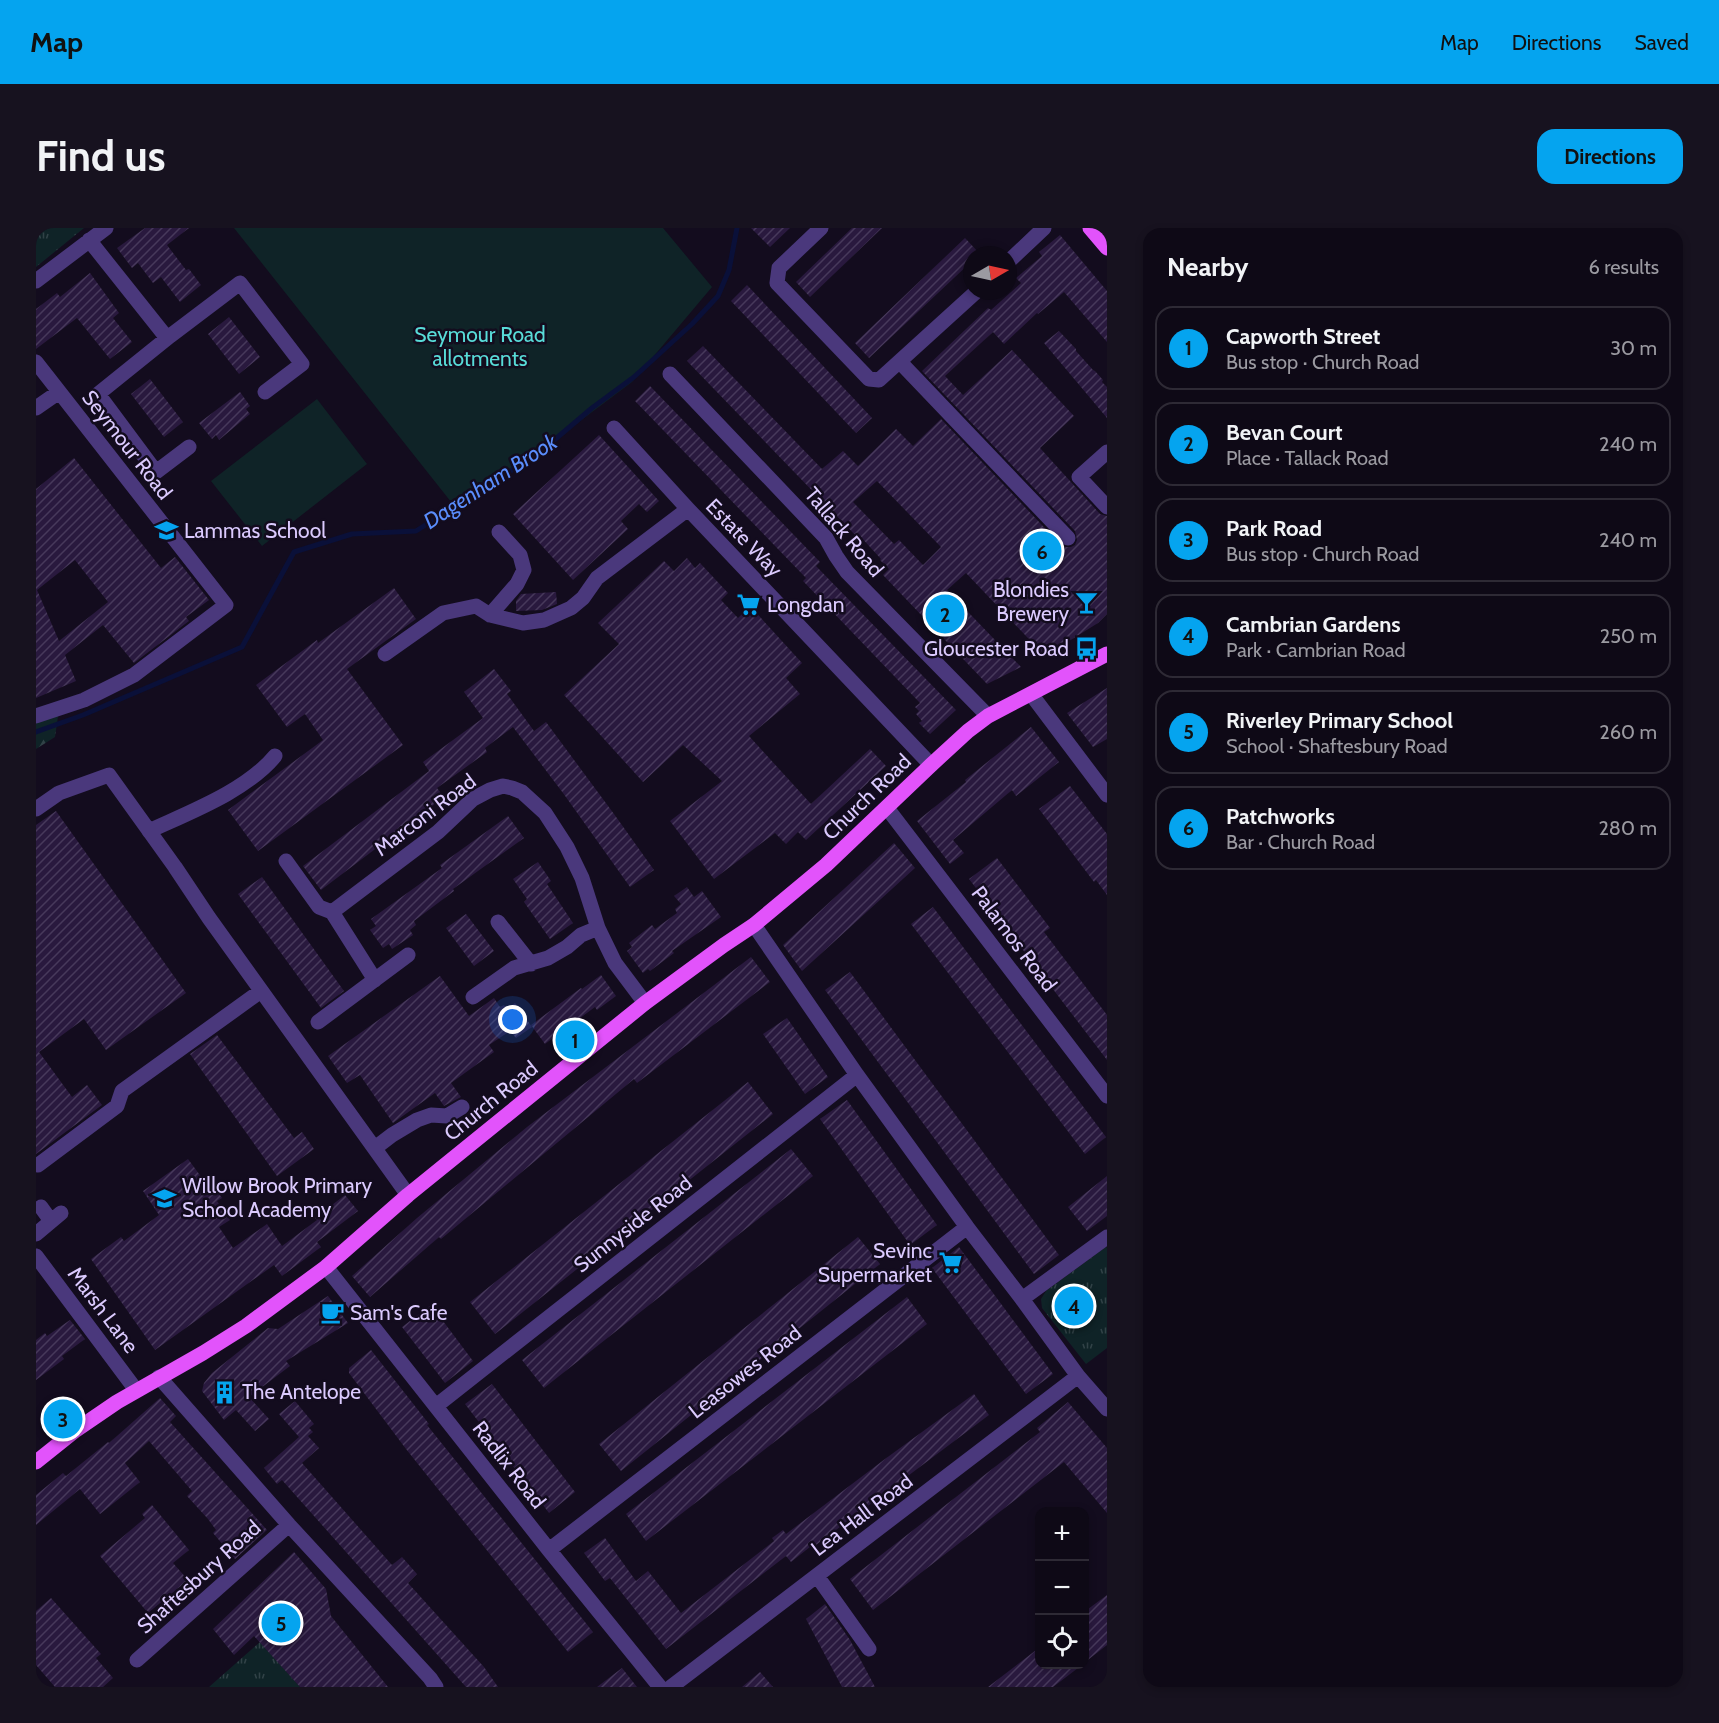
<!DOCTYPE html>
<html lang="en">
<head>
<meta charset="utf-8">
<style>
	:root { --surface:#0e0916; --page:#17121f; --text:#f1f3f6; --muted:#9b9aa1; --line:#2e2a35; --accent:#05a4ef }
	body { margin:0; font-family:Cabin,sans-serif; background:var(--page); color:var(--text) }
	.controls { position:absolute; right:18px; bottom:18px; display:grid; overflow:hidden; border-radius:12px; box-shadow:0 3px 9px #0003 }
	.controls button { width:54px; height:54px; display:grid; place-items:center; padding:0; border:0; border-bottom:2px solid var(--line); background:var(--surface); color:var(--text); font:30px sans-serif }
	.compass { position:absolute; left:927px; top:18px; width:54px; height:54px; border-radius:50%; background:var(--surface); box-shadow:0 3px 9px #0003; rotate:81deg }
	.you { position:absolute; left:477px; top:792px; width:21px; height:21px; margin:-15px; border:4px solid #fff; border-radius:50%; background:#1a73e8; box-shadow:0 0 0 9px #1a73e833 }
	.badge { display:grid; place-items:center; width:39px; height:39px; border-radius:50%; background:var(--accent); color:#111; font-size:20px; font-weight:700 }
	.pin { position:absolute; translate:-50% -50%; border:3px solid #fff; box-shadow:0 2px 6px #0006 }
	.list { margin:0; padding:0; list-style:none }
	h2 { display:flex; justify-content:space-between; align-items:center; height:78px; margin:0; padding:0 24px; font-size:26px }
	h2 small { font-size:20px; font-weight:400; color:var(--muted) }
	.list li { display:grid; grid-template-columns:39px 1fr auto; gap:18px; align-items:center; box-sizing:border-box; height:84px; margin:0 12px 12px; padding:0 12px; border:2px solid var(--line); border-radius:18px }
	.list b { display:block; font-size:22px; white-space:nowrap }
	.list p { margin:0; font-size:20px; white-space:nowrap; color:var(--muted) }
	.list em { font-size:20px; font-style:normal; color:var(--muted) }
	.icon { flex:none; width:33px; height:33px; fill:none; stroke:currentColor; stroke-width:2; stroke-linecap:round; stroke-linejoin:round }
	.map { position:relative; flex:none; width:1071px; height:1459px; overflow:hidden; border-radius:18px }
	header { display:flex; align-items:center; gap:36px; box-sizing:border-box; height:84px; padding:0 30px; background:var(--accent); color:#111 }
	header strong { font-size:28px }
	nav { display:flex; gap:33px; margin-inline-start:auto; font-size:21px }
	.intro { display:flex; align-items:center; justify-content:space-between; box-sizing:border-box; height:144px; padding:0 36px }
	h1 { margin:0; font-size:42px }
	.button { padding:15px 27px; border-radius:18px; background:var(--accent); color:#111; font-size:21px; font-weight:700 }
	main { display:flex; gap:36px; padding:0 36px }
	aside { flex:1; background:var(--surface); border-radius:18px; box-shadow:0 3px 9px #0003 }
	.map>svg:first-child { display:block }
	.grass { fill:url(#grass-tufts) }
	.forest { fill:url(#forest-firs) }
	.garden { fill:#0f2327 }
	.lines { fill:none; stroke-linecap:round; stroke-linejoin:round }
	.stream { stroke:#0a1039; stroke-width:5 }
	.building { fill:url(#building-hatch); fill-rule:evenodd }
	.minor { stroke:#4a387c; stroke-width:15 }
	.major { stroke:#e253fb; stroke-width:15 }
	.labels { text-anchor:middle; stroke-width:5; stroke-linejoin:round; paint-order:stroke }
	.park-label { font-size:21px; fill:#58dbd8; stroke:#130c1e }
	.street-label { font-size:21px; fill:#dbcafe; stroke:#130c1e }
	.poi-label { font-size:21px; fill:#dbcafe; stroke:#130c1e; text-anchor:start }
	.water-label { font-size:22px; font-style:italic; fill:#5a8dfc; stroke:#130c1e }
</style>
</head>
<body>
<header>
<strong>Map</strong>
<nav><a>Map</a><a>Directions</a><a>Saved</a></nav>
</header>
<div class="intro"><h1>Find us</h1><a class="button">Directions</a></div>
<main>
<div class="map">
<svg width="1071" height="1459" viewBox="0 0 1071 1459">
	<defs>
		<pattern id="grass-tufts" width="24" height="20" patternUnits="userSpaceOnUse" patternTransform="scale(1.5)"><rect width="24" height="20" fill="#0f2327"/><path d="M3 7l-1-3M5 7V3M7 7l1-3M15 17l-1-3M17 17v-4M19 17l1-3" fill="none" stroke="#314247"/></pattern>
		<pattern id="forest-firs" width="22" height="20" patternUnits="userSpaceOnUse" patternTransform="scale(1.5)"><rect width="22" height="20" fill="#0f2327"/><path d="M5 1l3.5 6h-7zM16 11l3.5 6h-7z" fill="#314247"/></pattern>
		<pattern id="building-hatch" width="6" height="6" patternUnits="userSpaceOnUse" patternTransform="scale(1.5)"><rect width="6" height="6" fill="#29193e"/><path d="M-1 1l2-2M0 6l6-6M5 7l2-2" fill="none" stroke="#47395b"/></pattern>
	</defs>
	<rect width="100%" height="100%" fill="#130c1e"/>
	<path class="grass" d="M0 0H48L0 39Z
		M1070 1019 1071 1020V1120L1050 1136 1006 1080 1005 1071 1010 1063Z
		M224 1414 264 1459H173Z"/>
	<path class="forest" d="M22 488 19 509 0 521V489Z"/>
	<path class="garden" d="M198 0H627L676 59 596 154 423 284Z
		M281 171 331 236 226 318 175 253Z"/>
	<g class="lines">
		<path class="stream" d="M0 504 47 487 206 419 258 324 316 306 380 303 503 225 556 180 598 149 656 96 682 68 693 42 701 0"/>
	</g>
	<path class="building" d="M109 0H153L131 17 150 42 153 41 165 57 144 74 125 49 117 55 102 35 96 40 81 20Z
		M715 0H754L734 19Z
		M816 0H846L774 69 760 54Z
		M1024 7 1071 63V114L1028 64 1002 86 1001 85 968 116 957 104 909 148 927 167 976 122 1038 188 1004 220 1064 286 1071 288V386L1062 395 1009 428 930 345 911 362 985 439 951 456 847 347 853 341 844 332 845 331 823 307 821 309 651 133 667 118 786 241 807 223 822 238 860 201 877 218 905 191 1025 317 1030 319H1035L1039 317 1041 312 1039 303 886 143 952 80 955 82 985 55 980 50 1006 28 1003 24ZM841 253 905 319 887 337 863 312 858 316 817 274Z
		M929 10 944 26 936 27V33L833 130 819 115Z
		M54 45 83 85 77 90 96 114 74 131 41 90 0 121V81L21 65 24 69Z
		M711 57 836 190 820 205 695 73Z
		M193 89 224 129 203 146 172 106Z
		M1023 103 1040 121V123L1057 142 1059 143 1067 152 1066 154 1071 159V190L1008 115Z
		M114 151 147 194 128 209 95 166Z
		M614 158 784 334 780 338 920 482 894 506 883 495 886 493 880 486 883 483 879 479 884 475 767 353 770 350 599 173Z
		M204 164 214 178 210 181 214 186 183 212 180 207 176 211 163 195Z
		M563 207 623 273 611 284 603 276 585 293 592 301 537 352 477 286Z
		M38 230 125 340 139 329 173 372 150 389 153 393 98 435 67 397 29 427 40 453 0 470V261ZM39 332 72 374 23 413 1 362Z
		M651 330 659 340 664 335 692 365 685 372 702 390 714 378 766 435 750 450 764 466 713 508 775 576 834 521 850 538 770 612 762 604 750 616 739 605 678 651 634 593 686 553 647 517 607 554 528 467 583 416 562 395 628 333 638 343Z
		M358 360 380 391 311 441 367 517 222 623 192 582 287 512 269 486 251 499 220 457 281 412 282 415Z
		M520 364 521 376 506 382 480 383V373L485 366Z
		M458 441 475 463 471 466 498 503 510 494 578 586 618 642 594 659 527 565 477 499 449 520 451 524 401 560 408 569 285 662 267 638 393 543 387 534 447 490 428 464Z
		M1071 460V511L1057 519 1031 485Z
		M995 499 1023 534 980 568 976 562 917 612 928 625 914 636 881 593 930 554 929 552Z
		M1034 558 1071 606V667L1060 652 1058 654 1003 581Z
		M20 583 150 765 70 822 48 791 3 824 36 869 51 857 66 877 0 926V597Z
		M472 588 488 610 417 661 418 663 378 693 380 697 374 702 377 707 356 721 353 716 347 720 334 702 340 698 335 691 406 640 404 637Z
		M858 615 879 640 766 743 747 717Z
		M961 630 1014 700 1008 704 1071 787V832L933 651Z
		M502 634 515 653 511 656 537 695 514 711 488 674 491 671 477 651Z
		M226 649 308 763 285 780 202 666Z
		M651 659 658 669 666 663 685 689 636 723 638 725 614 743 612 741 607 745 591 723 596 719 593 715 616 697 619 701 641 685 639 681 645 676 638 668Z
		M897 679 1070 909 1049 926 875 696Z
		M430 686 458 723 438 738 410 700Z
		M715 729 734 754 601 855 598 851 405 1011 403 1009 334 1069 316 1048 381 990 491 899Z
		M814 744 1023 1027 998 1046 789 762Z
		M565 747 580 768 561 782 559 779 509 816 495 797 545 760 546 761Z
		M404 748 433 788 458 770 464 779 468 777 471 781 479 775 496 799 480 810 474 803 453 817 458 824 415 855 425 869 408 878 399 865 357 895 324 847 311 855 292 828Z
		M751 790 792 849 769 866 727 806Z
		M181 807 258 910 266 904 278 921 241 948 154 826Z
		M712 854 737 886 459 1106 434 1074Z
		M811 872 901 997 874 1017 784 891Z
		M755 921 777 948 508 1160 486 1132Z
		M152 931 169 954 173 951 186 970 181 973 194 992 183 999 197 1020 231 996 246 1018 281 992 279 990 309 967 322 983 281 1014 285 1019 246 1048 238 1037 119 1122 55 1031 85 1009 88 1013 123 987 107 963Z
		M1071 948V988L1051 1003 1032 979Z
		M822 1009 844 1036 585 1243 563 1216Z
		M923 1019 1017 1146 990 1166 896 1040Z
		M292 1068 312 1095 250 1133 254 1138 213 1169 233 1191 219 1203 200 1182 188 1192 166 1163 168 1155 176 1145 232 1100 242 1101Z
		M871 1069 891 1096 610 1313 590 1286Z
		M395 1077 437 1133 409 1155 366 1099Z
		M34 1092 49 1111 26 1128 28 1131 0 1152V1112L9 1105 11 1108Z
		M335 1122 393 1196 391 1197 557 1404 532 1424 370 1221 313 1145V1140Z
		M456 1156 539 1264 513 1285 429 1176Z
		M938 1166 953 1187 780 1317 779 1315 755 1334 750 1328 630 1421 574 1350 569 1353 548 1325 569 1310 600 1353 612 1343 645 1385 738 1313 736 1310 747 1302 750 1306 849 1231Z
		M124 1170 140 1188 134 1194 231 1302 199 1331 177 1305 180 1302 172 1291 151 1268 156 1263 113 1213 89 1235 104 1254 64 1286 44 1261 0 1297V1267L27 1245 30 1248 72 1214 73 1215Z
		M259 1173 278 1196 273 1200 277 1204 272 1208 283 1220 266 1235 356 1337 366 1329 381 1346 372 1355 448 1439 462 1459H430L246 1252 241 1256 228 1240 263 1209 243 1186Z
		M1032 1174 1071 1220V1285L1028 1234 837 1382 814 1351 1004 1204 1001 1200Z
		M116 1277 153 1322 137 1335 152 1352 112 1385 64 1328 109 1290 106 1286Z
		M258 1324 290 1361 295 1388 352 1459H264L218 1408 198 1427 177 1401Z
		M1071 1367V1417L1048 1435V1384Z
		M15 1370 65 1426 60 1430 77 1450 67 1459H19L0 1437V1383Z
		M789 1376 814 1412 839 1459H806L770 1391Z
		M1004 1419V1437H1046L1017 1459H952Z
		M586 1440 601 1459H561Z
		M724 1444 737 1459H706Z"/>
	<g class="lines">
		<path class="minor" d="M785 0 743 40 741 55 833 151 843 152 941 63
			M53 12 131 110
			M972 34 1008 0
			M0 53 70 0
			M0 134 190 377 98 447 48 472 0 488
			M864 134 1032 310
			M634 146 790 310 800 328 811 344 952 488
			M0 180 23 164
			M578 200 652 281 895 537
			M153 219 120 244 62 166 134 108 204 55 266 136 229 164
			M1071 224 1043 249 1071 279
			M454 387 481 356 488 342 484 327 463 304
			M349 426 407 385 440 378 454 387 487 395 508 392 535 380 547 370 561 350 652 281
			M995 466 1071 567
			M851 580 1071 868
			M0 581 23 565 73 547 139 639 173 690 372 967
			M113 603C154 584 210 563 239 528
			M250 633 283 679 296 684
			M462 694 495 736
			M718 697 821 847 931 999 986 1071 1042 1148 1071 1181
			M339 752 296 684 402 604 437 571 454 562 467 558 476 560 486 564 509 585 531 619 546 650 562 700 579 735 609 775
			M437 769 478 740 512 730 531 719 545 707 562 700
			M282 794 372 727
			M339 920 356 907 381 892 395 887 411 888 426 879
			M2 937 81 878 86 863 225 763
			M5 979 15 993
			M0 1006 25 985
			M0 1028 100 1162
			M290 1039 513 1322 624 1459
			M986 1071 1071 1009
			M123 1149 253 1297 394 1450 400 1459
			M400 1178 821 847
			M513 1322 931 999
			M781 1348 833 1421
			M101 1432 253 1297
			M635 1459 1042 1148"/>
		<path class="major" d="M1054 0 1071 20
			M0 1234 40 1202 81 1174 167 1125 210 1098 290 1039 372 967 609 775 688 717 718 697 790 637 895 537 932 503 952 488 1071 426"/>
	</g>
	<defs>
		<symbol id="school-bare" viewBox="-9 -9 18 18"><path d="M0-5L7-2L0 1L-7-2ZM-4 1L0 2.5L4 1V4Q0 6-4 4Z" fill="#05a4ef" stroke="#130c1e" stroke-width="2.5" paint-order="stroke"/></symbol>
		<symbol id="bar-bare" viewBox="-9 -9 18 18"><path d="M-6-5H6L.8 .8V4.5H3.5V6h-7V4.5H-.8V.8Z" fill="#05a4ef" stroke="#130c1e" stroke-width="2.5" paint-order="stroke"/></symbol>
		<symbol id="supermarket-bare" viewBox="-9 -9 18 18"><path d="M-6-5.5h2.5l.6 2H6L4.5 2H-2.5L-4.4-4H-6ZM-1.5 3.2a1.3 1.3 0 1 0 .1 0ZM3 3.2a1.3 1.3 0 1 0 .1 0Z" fill="#05a4ef" stroke="#130c1e" stroke-width="2.5" paint-order="stroke"/></symbol>
		<symbol id="bus-bare" viewBox="-9 -9 18 18"><path d="M-5-6H5V4H4V6H2V4H-2V6H-4V4H-5ZM-3.5-4V0h7V-4ZM-3.5 1.2v1.5H-2V1.2ZM2 1.2v1.5H3.5V1.2Z" fill="#05a4ef" stroke="#130c1e" stroke-width="2.5" paint-order="stroke"/></symbol>
		<symbol id="cafe-bare" viewBox="-9 -9 18 18"><path d="M-5.5-4.5H6V0H3Q3 3.5 0 3.5H-2.5Q-5.5 3.5-5.5 0ZM3-3.2v2h1.7v-2ZM-6 4.5H4V6H-6Z" fill="#05a4ef" stroke="#130c1e" stroke-width="2.5" paint-order="stroke"/></symbol>
		<symbol id="building-bare" viewBox="-9 -9 18 18"><path d="M-4-6H4V6H1V3H-1V6H-4ZM-2.5-4.3h1.7v1.8h-1.7ZM.8-4.3h1.7v1.8H.8ZM-2.5-1h1.7V.8h-1.7ZM.8-1h1.7V.8H.8Z" fill="#05a4ef" stroke="#130c1e" stroke-width="2.5" paint-order="stroke"/></symbol>
	</defs>
	<g fill-rule="evenodd">
		<use href="#school-bare" x="114" y="286" width="33" height="33"/>
		<use href="#bar-bare" x="1034" y="358" width="33" height="33"/>
		<use href="#supermarket-bare" x="696" y="360" width="33" height="33"/>
		<use href="#bus-bare" x="1034" y="404" width="33" height="33"/>
		<use href="#school-bare" x="112" y="954" width="33" height="33"/>
		<use href="#supermarket-bare" x="898" y="1018" width="33" height="33"/>
		<use href="#cafe-bare" x="280" y="1068" width="33" height="33"/>
		<use href="#building-bare" x="172" y="1148" width="33" height="33"/>
	</g>
	<g class="labels">
		<g class="park-label">
			<text x="444" y="114">Seymour Road<tspan x="444" dy="24">allotments</tspan></text>
		</g>
		<g class="street-label">
			<text transform="translate(91 217) rotate(52)" y="7">Seymour Road</text>
			<text transform="translate(808 304) rotate(50)" y="7">Tallack Road</text>
			<text transform="translate(708 310) rotate(46)" y="7">Estate Way</text>
			<text transform="translate(831 569) rotate(-44)" y="7">Church Road</text>
			<text transform="translate(389 587) rotate(-37)" y="7">Marconi Road</text>
			<text transform="translate(978 711) rotate(53)" y="7">Palamos Road</text>
			<text transform="translate(455 873) rotate(-39)" y="7">Church Road</text>
			<text transform="translate(597 996) rotate(-38)" y="7">Sunnyside Road</text>
			<text transform="translate(67 1082) rotate(53)" y="7">Marsh Lane</text>
			<text transform="translate(709 1144) rotate(-38)" y="7">Leasowes Road</text>
			<text transform="translate(473 1237) rotate(52)" y="7">Radlix Road</text>
			<text transform="translate(826 1287) rotate(-37)" y="7">Lea Hall Road</text>
			<text transform="translate(163 1349) rotate(-42)" y="7">Shaftesbury Road</text>
		</g>
		<g class="poi-label">
			<text x="148" y="310">Lammas School</text>
			<text x="1033" y="369" text-anchor="end">Blondies<tspan x="1033" dy="24">Brewery</tspan></text>
			<text x="731" y="384">Longdan</text>
			<text x="1033" y="428" text-anchor="end">Gloucester Road</text>
			<text x="146" y="965">Willow Brook Primary<tspan x="146" dy="24">School Academy</tspan></text>
			<text x="896" y="1030" text-anchor="end">Sevinc<tspan x="896" dy="24">Supermarket</tspan></text>
			<text x="314" y="1092">Sam's Cafe</text>
			<text x="206" y="1171">The Antelope</text>
		</g>
		<g class="water-label">
			<text transform="translate(454 253) rotate(-33)" y="8">Dagenham Brook</text>
		</g>
	</g>
</svg>
<div class="controls">
<button>+</button>
<button>−</button>
<button><svg class="icon" aria-label="locate" viewBox="0 0 24 24"><circle cx="12" cy="12" r="6"/><path d="M12 2v4M12 18v4M2 12h4M18 12h4"/></svg></button>
</div>
<svg class="compass" viewBox="-18 -18 36 36"><path d="M0-13l5 13h-10z" fill="#e53935"/><path d="M0 13l5-13h-10z" fill="#9b9aa1"/></svg>
<div class="you"></div>
<div class="pin badge" style="left:539px;top:812px">1</div>
<div class="pin badge" style="left:909px;top:386px">2</div>
<div class="pin badge" style="left:27px;top:1191px">3</div>
<div class="pin badge" style="left:1038px;top:1078px">4</div>
<div class="pin badge" style="left:245px;top:1395px">5</div>
<div class="pin badge" style="left:1006px;top:323px">6</div>
</div>
<aside>
<h2>Nearby<small>6 results</small></h2>
<ul class="list">
<li><span class="badge">1</span><div><b>Capworth Street</b><p>Bus stop · Church Road</p></div><em>30 m</em></li>
<li><span class="badge">2</span><div><b>Bevan Court</b><p>Place · Tallack Road</p></div><em>240 m</em></li>
<li><span class="badge">3</span><div><b>Park Road</b><p>Bus stop · Church Road</p></div><em>240 m</em></li>
<li><span class="badge">4</span><div><b>Cambrian Gardens</b><p>Park · Cambrian Road</p></div><em>250 m</em></li>
<li><span class="badge">5</span><div><b>Riverley Primary School</b><p>School · Shaftesbury Road</p></div><em>260 m</em></li>
<li><span class="badge">6</span><div><b>Patchworks</b><p>Bar · Church Road</p></div><em>280 m</em></li>
</ul>
</aside>
</main>
</body>
</html>
